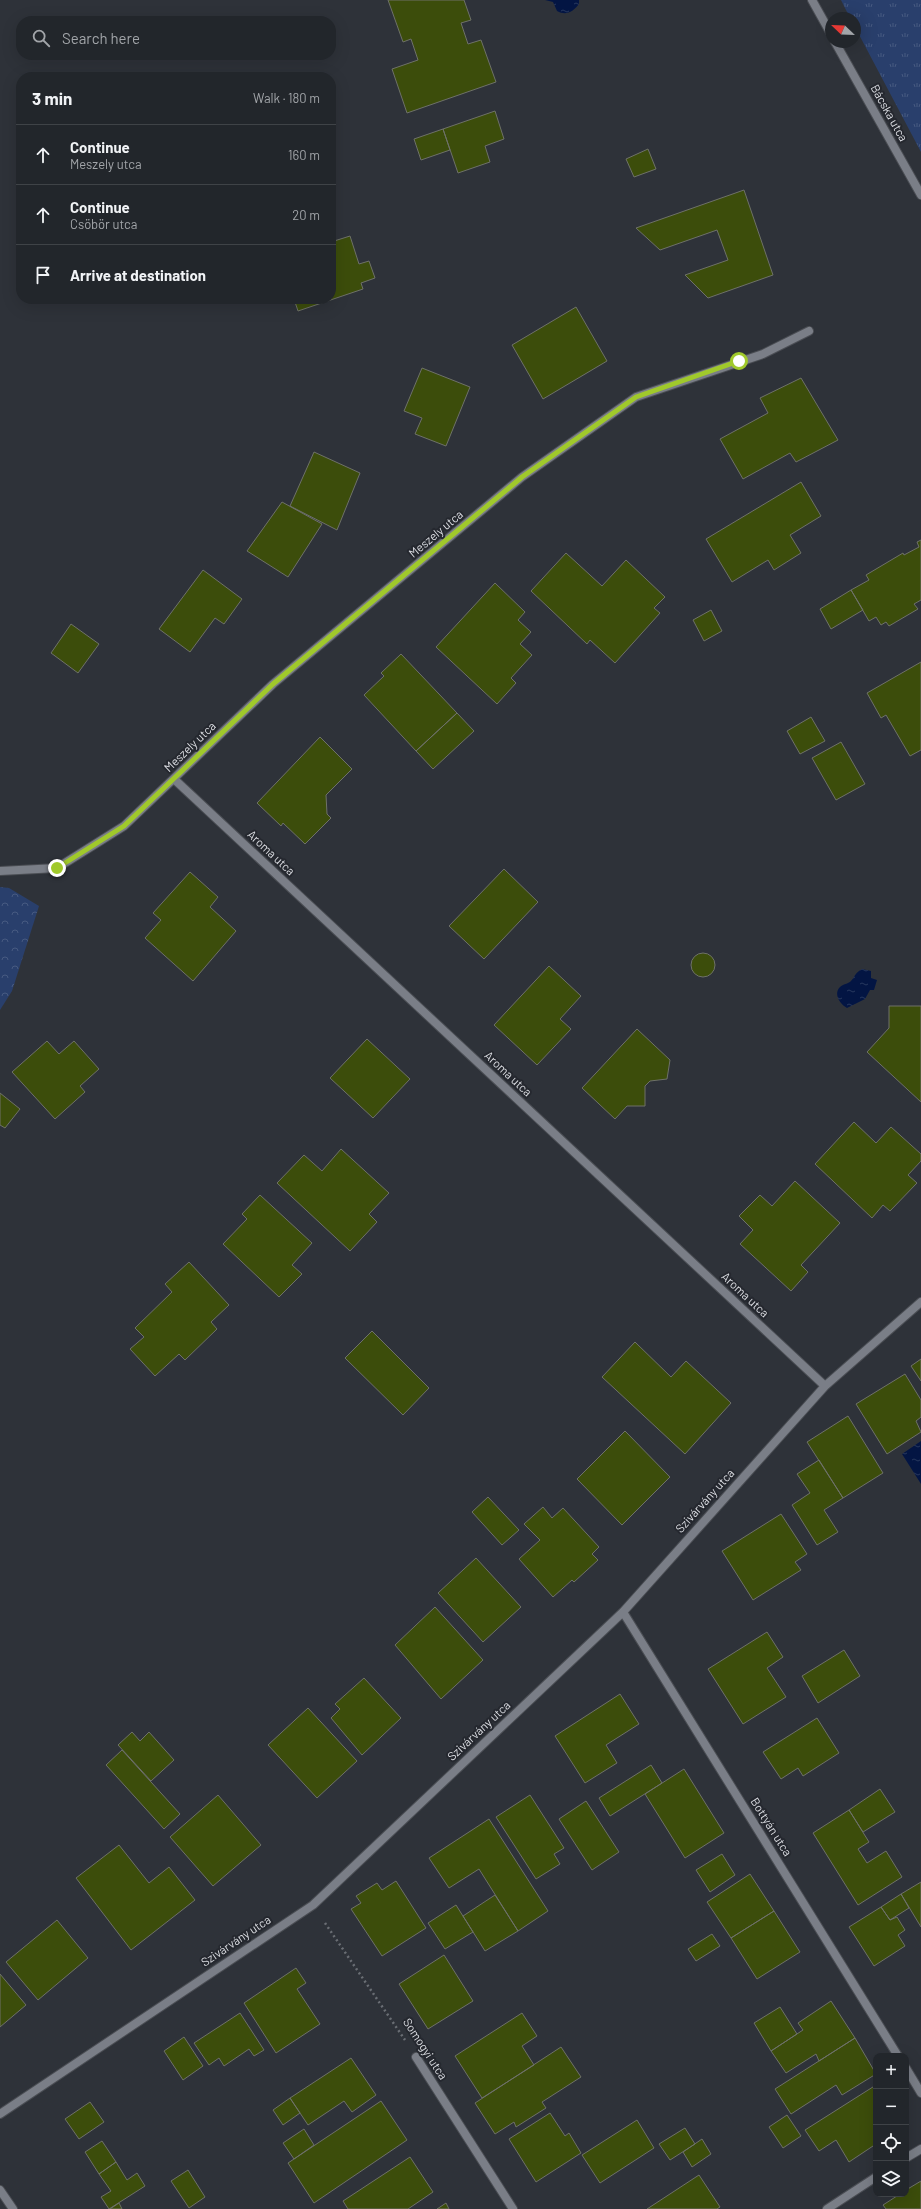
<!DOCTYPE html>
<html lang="en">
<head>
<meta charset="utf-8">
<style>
	:root { --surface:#22262b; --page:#2a2e33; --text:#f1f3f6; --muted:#a2a5a9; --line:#3f4347 }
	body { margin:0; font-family:Barlow,sans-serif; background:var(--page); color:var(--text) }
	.controls { position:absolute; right:12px; bottom:12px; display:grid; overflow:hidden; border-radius:8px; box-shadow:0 4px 16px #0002 }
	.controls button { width:36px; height:36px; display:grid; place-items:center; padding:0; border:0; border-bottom:1px solid var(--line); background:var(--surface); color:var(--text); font:20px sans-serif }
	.compass { position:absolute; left:825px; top:12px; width:36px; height:36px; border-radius:50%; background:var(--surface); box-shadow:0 4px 16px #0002; rotate:293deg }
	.stop { position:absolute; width:12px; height:12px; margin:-9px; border:3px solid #a0c92b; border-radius:50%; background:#fff }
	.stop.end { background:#a0c92b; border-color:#fff; box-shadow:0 1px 4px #0008 }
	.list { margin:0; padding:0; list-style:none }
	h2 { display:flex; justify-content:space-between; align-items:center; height:52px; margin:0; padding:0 16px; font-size:17px }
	h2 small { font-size:13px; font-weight:400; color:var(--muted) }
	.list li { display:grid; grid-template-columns:26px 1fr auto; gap:12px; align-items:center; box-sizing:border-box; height:60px; padding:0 16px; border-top:1px solid var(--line) }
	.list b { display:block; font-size:15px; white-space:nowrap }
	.list p { margin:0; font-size:13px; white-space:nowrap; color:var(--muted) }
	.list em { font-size:13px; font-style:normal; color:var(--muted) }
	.icon { flex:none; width:22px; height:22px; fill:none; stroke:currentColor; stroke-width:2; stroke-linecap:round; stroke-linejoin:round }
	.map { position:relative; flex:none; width:921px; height:2209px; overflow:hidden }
	.search { position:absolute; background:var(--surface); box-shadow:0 4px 16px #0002; left:16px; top:16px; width:320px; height:44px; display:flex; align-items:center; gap:10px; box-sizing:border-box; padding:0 14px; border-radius:16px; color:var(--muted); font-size:15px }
	.panel { position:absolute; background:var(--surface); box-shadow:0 4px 16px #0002; left:16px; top:72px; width:320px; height:232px; border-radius:16px }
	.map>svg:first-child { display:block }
	.grass { fill:url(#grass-tufts) }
	.forest { fill:url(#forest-crowns) }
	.water { fill:url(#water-ripples) }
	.building { fill:#3c4d0b; stroke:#6e7169 }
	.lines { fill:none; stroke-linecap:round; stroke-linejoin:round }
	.street-casing { stroke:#4a4d53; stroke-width:10 }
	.path { stroke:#6a6e74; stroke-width:2.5; stroke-dasharray:2 3; stroke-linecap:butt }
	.street { stroke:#7a7e87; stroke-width:8 }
	.route { stroke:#a0c92b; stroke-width:5 }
	.labels { text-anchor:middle; stroke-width:4; stroke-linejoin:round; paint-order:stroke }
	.street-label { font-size:12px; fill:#dcdee3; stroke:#25282f }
</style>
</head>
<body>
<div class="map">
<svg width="921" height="2209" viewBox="0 0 921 2209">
	<defs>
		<pattern id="grass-tufts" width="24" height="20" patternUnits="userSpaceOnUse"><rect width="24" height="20" fill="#293f6c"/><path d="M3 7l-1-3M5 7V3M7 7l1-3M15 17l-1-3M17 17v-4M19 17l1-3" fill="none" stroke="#475a81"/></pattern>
		<pattern id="forest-crowns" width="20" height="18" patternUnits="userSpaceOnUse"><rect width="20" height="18" fill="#293f6c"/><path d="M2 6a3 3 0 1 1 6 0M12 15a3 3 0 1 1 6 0" fill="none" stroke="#475a81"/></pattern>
		<pattern id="water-ripples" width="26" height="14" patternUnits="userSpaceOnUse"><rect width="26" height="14" fill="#031543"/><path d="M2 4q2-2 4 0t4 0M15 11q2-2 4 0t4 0" fill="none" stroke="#27375e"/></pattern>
	</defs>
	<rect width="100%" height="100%" fill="#2e3239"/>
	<path class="grass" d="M841 0H921V152L855 27V18H850Z"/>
	<path class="forest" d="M0 887 9 888 39 906 12 991 0 1010Z"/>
	<path class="water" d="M545 0H579V4C573 12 566 16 557 11L553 2Z
		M862 969 871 971V978L877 980 874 990H870L865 999 847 1008C840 1004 833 994 840 987 843 984 848 984 851 981 856 975 855 973 862 969Z
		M921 1441V1484L902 1454Z"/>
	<path class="building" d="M388 0H464L471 20 461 23 468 44 481 40 496 82 407 113 392 69 418 60 411 39 403 42Z
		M495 111 504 139 485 146 490 162 458 173 443 129Z
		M443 129 450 150 421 160 414 139Z
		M648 149 656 169 634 177 626 159Z
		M744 190 773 275 708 298 685 275 728 260 717 230 660 250 636 228Z
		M350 236 359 264 369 261 375 278 361 283 363 289 298 311 294 299H331V242Z
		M576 307 607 361 543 399 512 345Z
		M422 368 470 387 446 446 415 434 422 418 404 411Z
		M801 378 838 440 796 462 790 453 743 479 720 439 768 413 760 398Z
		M314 452 360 473 337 530 290 506Z
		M801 482 821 516 790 535 801 553 774 570 768 560 732 582 706 539Z
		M282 502 322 524 288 577 247 551Z
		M921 540V600L914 604 918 609 889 626 886 622 881 625 876 617 869 621 851 590 869 580 866 575 903 553 904 555 919 547 917 542Z
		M566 553 602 586 626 560 665 597 654 608 660 613 615 663 590 640 587 644 531 591Z
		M203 570 242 599 224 624 215 618 190 652 159 629Z
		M495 583 525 612 518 620 531 632 520 644 532 655 511 678 516 683 497 704 436 647Z
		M851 590 863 610 831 629 820 609Z
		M711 610 722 631 704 641 693 620Z
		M71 624 99 644 78 673 51 653Z
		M401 654 457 713 416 751 364 695 384 676 381 673Z
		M921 662V750L910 756 886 715 881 718 867 693Z
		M457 713 474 731 433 769 416 751Z
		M811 717 825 741 800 754 787 731Z
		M320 737 352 769 326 795 327 814 331 818 305 844 283 823 281 826 257 803Z
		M841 742 865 784 836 800 812 758Z
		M504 869 538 902 484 959 449 926Z
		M190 872 218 897 210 907 236 931 193 981 145 938 161 920 153 913Z
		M691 965a12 12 0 1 1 24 0a12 12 0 1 1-24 0Z
		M549 966 581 996 560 1019 571 1029 537 1065 494 1025Z
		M889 1006H921V1102L867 1052 889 1028Z
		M637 1029 670 1060 667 1079 650 1081 645 1086V1106H627L615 1119 582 1088Z
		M367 1039 410 1079 373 1118 330 1078Z
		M47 1041 59 1054 74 1041 99 1069 80 1086 85 1092 55 1119 12 1072Z
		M0 1093 20 1109 5 1128 0 1125Z
		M854 1122 876 1143 891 1127 921 1154V1161L908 1175 917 1183 890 1211 883 1205 872 1218 815 1164Z
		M341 1149 389 1193 369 1214 377 1222 350 1251 277 1183 304 1155 322 1171Z
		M795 1181 840 1223 801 1265 808 1272 791 1291 740 1244 753 1230 739 1216 760 1195 772 1206Z
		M260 1195 312 1243 292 1265 302 1274 279 1297 223 1244 247 1219 242 1214Z
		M189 1262 229 1305 211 1322 217 1329 185 1360 179 1354 155 1376 130 1349 144 1337 135 1328 172 1292 165 1284Z
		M372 1331 429 1388 403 1415 345 1358Z
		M635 1342 671 1377 686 1361 731 1403 685 1454 602 1377Z
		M921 1359V1381L911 1366Z
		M905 1374 921 1400V1417L916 1421 921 1432 887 1454 856 1404Z
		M848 1416 883 1473 843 1498 807 1442Z
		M625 1431 670 1477 622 1525 577 1479Z
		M819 1460 843 1498 824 1510 838 1532 817 1545 792 1505 810 1493 797 1474Z
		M488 1497 519 1530 502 1545 472 1512Z
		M543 1507 552 1518 563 1508 599 1547 592 1554 598 1560 574 1582 572 1580 553 1597 519 1559 540 1540 524 1524Z
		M781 1514 807 1554 795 1562 801 1570 753 1600 722 1551Z
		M476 1558 521 1607 483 1642 438 1593Z
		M435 1607 483 1660 441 1699 395 1645Z
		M767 1632 783 1657 767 1668 786 1697 743 1724 708 1669Z
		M844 1650 860 1676 818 1703 802 1676Z
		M364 1678 401 1718 362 1755 331 1718 340 1709 335 1704Z
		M620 1694 639 1724 606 1745 617 1763 585 1783 555 1736Z
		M308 1708 357 1761 317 1798 268 1745Z
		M817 1718 839 1753 803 1776 798 1768 781 1779 763 1752Z
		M132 1732 140 1741 149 1732 174 1760 151 1781 118 1745Z
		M122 1750 180 1814 164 1829 106 1765Z
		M651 1765 662 1783 610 1816 599 1798Z
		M684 1769 724 1833 685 1858 645 1794Z
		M880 1789 895 1812 863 1832 849 1810Z
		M218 1795 261 1845 213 1886 170 1837Z
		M530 1795 564 1848 554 1854 560 1864 536 1879 496 1817Z
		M586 1801 619 1852 592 1870 559 1819Z
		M849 1810 869 1842 858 1849 867 1863 886 1851 902 1877 858 1905 813 1833Z
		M489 1819 548 1911 518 1931 479 1869 449 1888 429 1858Z
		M119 1845 149 1883 169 1867 195 1900 131 1950 76 1878Z
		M722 1854 735 1875 710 1892 696 1870Z
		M750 1874 774 1911 731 1938 707 1902Z
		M396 1881 426 1928 382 1956 351 1909 361 1903 356 1896 377 1883 382 1890Z
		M921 1882V1927L901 1894Z
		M901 1894 909 1908 890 1920 881 1907Z
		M495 1895 518 1931 485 1951 463 1916Z
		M456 1905 473 1932 445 1949 428 1923Z
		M881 1907 890 1920 897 1917 905 1930 898 1935 905 1946 874 1966 849 1927Z
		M774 1911 800 1952 757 1979 731 1938Z
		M57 1920 88 1958 38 2000 6 1962Z
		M712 1934 720 1946 696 1961 688 1949Z
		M444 1955 473 2001 428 2029 399 1984Z
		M296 1968 306 1983 297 1989 320 2024 276 2053 244 2003Z
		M0 1974 26 2005 0 2027Z
		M831 2001 855 2038 819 2061 816 2054 786 2073 771 2051 803 2030 798 2023Z
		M780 2007 797 2034 771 2051 754 2023Z
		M240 2013 264 2050 254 2056 249 2049 224 2066 219 2058 209 2065 194 2043Z
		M522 2013 537 2036 522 2046 534 2065 482 2098 455 2056Z
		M184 2037 203 2066 183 2080 164 2051Z
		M855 2038 876 2074 842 2095 836 2085 791 2114 775 2089Z
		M561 2047 581 2077 542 2102 546 2108 516 2127 514 2122 495 2134 475 2103Z
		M351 2058 376 2095 352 2112 344 2101 308 2125 290 2098Z
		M876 2085V2144L849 2162 836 2140 819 2151 805 2130Z
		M290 2098 300 2113 283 2125 273 2110Z
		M381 2101 407 2140 314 2203 288 2163Z
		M90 2102 104 2122 79 2139 65 2119Z
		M550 2113 565 2136 569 2133 581 2153 536 2182 509 2139Z
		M787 2115 801 2136 783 2148 769 2127Z
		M637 2120 654 2148 600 2183 582 2155Z
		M685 2128 695 2144 670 2160 659 2144Z
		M304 2129 314 2145 294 2159 283 2143Z
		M702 2139 711 2154 692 2167 683 2152Z
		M102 2141 116 2162 99 2174 85 2152Z
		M410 2157 433 2192 408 2209H348L343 2201Z
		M116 2162 127 2180 137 2173 145 2186 109 2209 101 2197 111 2191 99 2174Z
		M188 2170 205 2197 189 2208 171 2181Z
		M699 2175 720 2207 717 2209H647Z
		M921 2181V2209H886L883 2205 900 2194H906V2190Z
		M119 2203 122 2209H110Z
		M446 2203 449 2209H437Z"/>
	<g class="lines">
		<defs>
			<path id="street" d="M812 0 831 34
				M835 42 921 195
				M174 779 825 1386
				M0 871 57 868 124 826 273 684 522 477 636 397 763 354 809 331
				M623 1612 898 2056
				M416 2057 513 2209
				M906 2068 921 2093
				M0 2114 313 1905 623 1612 825 1386 921 1302
				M906 2158 921 2149
				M0 2190 13 2209
				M827 2209 876 2177"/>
		</defs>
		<use href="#street" class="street-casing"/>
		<path class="path" d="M325 1923 405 2040"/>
		<use href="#street" class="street"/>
	</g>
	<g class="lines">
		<path class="route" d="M57 868 124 826 273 684 522 477 636 397 739 361"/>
	</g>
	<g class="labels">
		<g class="street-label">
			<text transform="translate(889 113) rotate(61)" y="4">Bácska utca</text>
			<text transform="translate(436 534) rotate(-40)" y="4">Meszely utca</text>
			<text transform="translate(190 747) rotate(-44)" y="4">Meszely utca</text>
			<text transform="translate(271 853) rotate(43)" y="4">Aroma utca</text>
			<text transform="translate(508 1074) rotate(43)" y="4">Aroma utca</text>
			<text transform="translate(745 1295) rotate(43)" y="4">Aroma utca</text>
			<text transform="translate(705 1501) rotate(-48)" y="4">Szivárvány utca</text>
			<text transform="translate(479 1731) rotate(-43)" y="4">Szivárvány utca</text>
			<text transform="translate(771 1827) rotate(58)" y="4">Bottyán utca</text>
			<text transform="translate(236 1941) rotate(-34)" y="4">Szivárvány utca</text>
			<text transform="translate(425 2049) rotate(57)" y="4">Somogyi utca</text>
		</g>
	</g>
</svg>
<div class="controls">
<button>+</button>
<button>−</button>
<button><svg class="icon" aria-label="locate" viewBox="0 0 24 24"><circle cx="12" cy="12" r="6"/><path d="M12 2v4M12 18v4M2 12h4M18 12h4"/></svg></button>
<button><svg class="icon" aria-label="layers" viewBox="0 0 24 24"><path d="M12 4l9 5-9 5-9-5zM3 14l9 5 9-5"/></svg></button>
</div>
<svg class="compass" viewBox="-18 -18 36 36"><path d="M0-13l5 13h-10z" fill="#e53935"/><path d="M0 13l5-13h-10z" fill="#a2a5a9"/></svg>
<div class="stop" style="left:739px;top:361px"></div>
<div class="stop end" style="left:57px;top:868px"></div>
<div class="search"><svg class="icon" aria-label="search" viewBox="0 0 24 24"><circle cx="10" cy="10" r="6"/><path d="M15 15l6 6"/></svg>Search here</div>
<section class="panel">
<h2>3 min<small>Walk · 180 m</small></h2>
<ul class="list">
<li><svg class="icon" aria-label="ahead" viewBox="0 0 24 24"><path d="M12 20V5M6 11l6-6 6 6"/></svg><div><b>Continue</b><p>Meszely utca</p></div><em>160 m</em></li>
<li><svg class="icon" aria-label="ahead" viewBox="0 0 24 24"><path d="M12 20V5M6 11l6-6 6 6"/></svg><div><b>Continue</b><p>Csöbör utca</p></div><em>20 m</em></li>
<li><svg class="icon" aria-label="arrive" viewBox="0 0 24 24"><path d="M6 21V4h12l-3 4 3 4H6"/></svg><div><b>Arrive at destination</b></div></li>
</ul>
</section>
</div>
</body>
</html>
